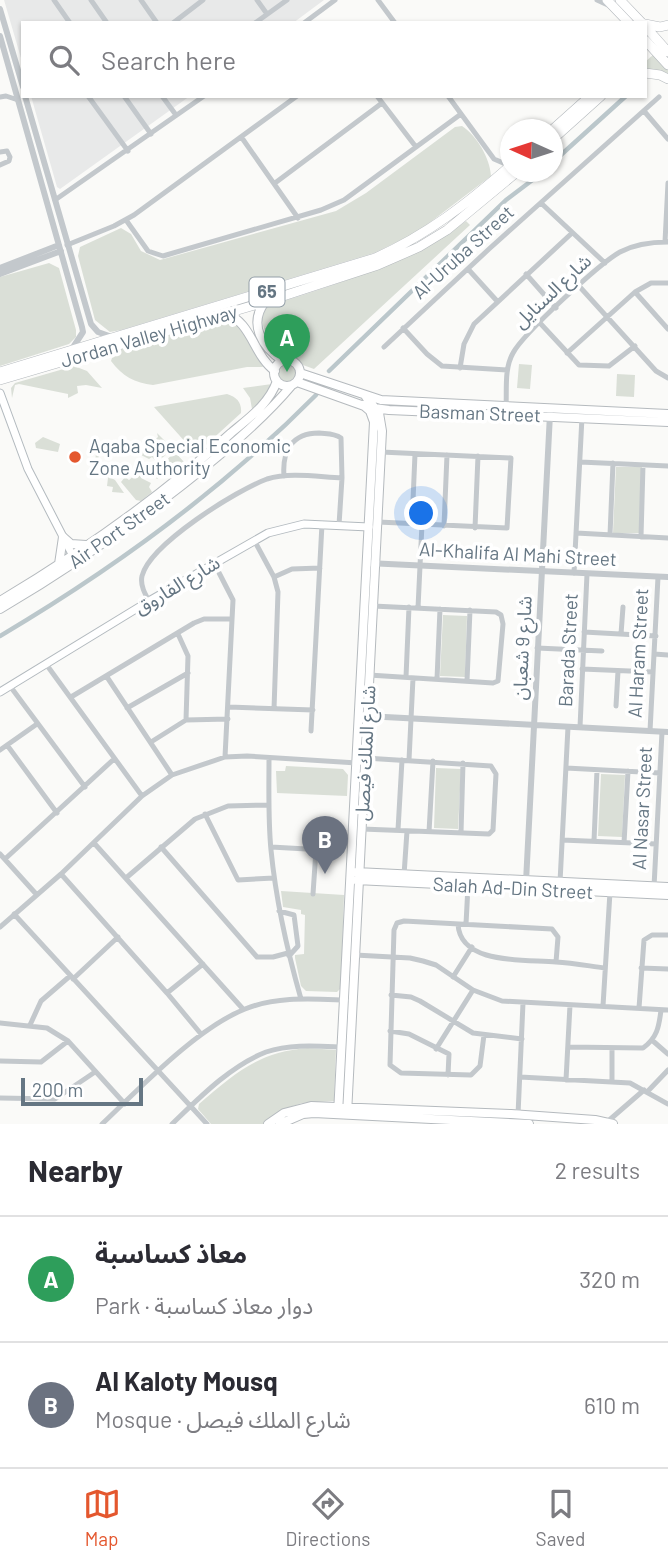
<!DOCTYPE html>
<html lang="en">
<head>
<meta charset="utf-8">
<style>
	:root { --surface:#fff; --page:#f7f7f7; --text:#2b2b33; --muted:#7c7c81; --line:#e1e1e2; --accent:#e4572e }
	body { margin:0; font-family:Barlow,"Noto Sans Arabic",sans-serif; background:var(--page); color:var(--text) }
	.compass { position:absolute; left:500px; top:119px; width:63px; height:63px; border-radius:50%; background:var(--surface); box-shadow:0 2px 5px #0004; rotate:273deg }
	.scale { position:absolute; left:21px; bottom:18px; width:122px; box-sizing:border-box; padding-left:7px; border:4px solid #657683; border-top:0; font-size:19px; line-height:24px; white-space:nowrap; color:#657683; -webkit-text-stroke:5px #fff; paint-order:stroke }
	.you { position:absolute; left:422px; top:514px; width:24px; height:24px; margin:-18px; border:5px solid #fff; border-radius:50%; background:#1a73e8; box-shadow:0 0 0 10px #1a73e833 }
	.badge { display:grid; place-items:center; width:46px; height:46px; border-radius:50%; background:var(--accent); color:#fff; font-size:23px; font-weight:700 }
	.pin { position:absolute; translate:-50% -58px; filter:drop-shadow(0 2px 4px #0008) }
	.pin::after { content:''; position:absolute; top:37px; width:24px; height:21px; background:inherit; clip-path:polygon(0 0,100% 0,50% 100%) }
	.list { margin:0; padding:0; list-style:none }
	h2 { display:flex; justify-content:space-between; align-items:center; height:91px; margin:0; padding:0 28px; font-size:30px }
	h2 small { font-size:23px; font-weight:400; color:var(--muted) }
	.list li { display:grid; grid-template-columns:46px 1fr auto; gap:21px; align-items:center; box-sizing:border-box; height:126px; padding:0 28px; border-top:2px solid var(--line) }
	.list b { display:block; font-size:26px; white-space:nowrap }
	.list p { margin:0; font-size:23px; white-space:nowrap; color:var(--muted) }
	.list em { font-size:23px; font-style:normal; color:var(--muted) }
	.icon { flex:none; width:38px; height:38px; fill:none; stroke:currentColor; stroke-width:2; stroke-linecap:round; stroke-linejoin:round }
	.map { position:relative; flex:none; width:668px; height:1124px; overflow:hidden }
	.search { position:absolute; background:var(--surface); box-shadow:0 2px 5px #0004; left:21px; right:21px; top:21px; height:77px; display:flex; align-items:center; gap:18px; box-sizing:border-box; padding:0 24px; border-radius:0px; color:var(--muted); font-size:26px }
	.sheet { height:343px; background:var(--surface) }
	nav { display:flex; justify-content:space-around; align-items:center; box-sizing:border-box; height:98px; border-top:2px solid var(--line); background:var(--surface); font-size:19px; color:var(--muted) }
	nav a { display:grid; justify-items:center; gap:4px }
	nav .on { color:var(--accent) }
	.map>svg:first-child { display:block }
	.built { fill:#e8e9e9 }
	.green { fill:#dadfd7 }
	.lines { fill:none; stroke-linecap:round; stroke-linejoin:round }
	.canal { stroke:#bbc7cb; stroke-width:4.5 }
	.secondary-casing { stroke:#b3babf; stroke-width:9 }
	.primary-casing { stroke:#b5babe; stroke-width:10 }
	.trunk-casing { stroke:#b4b9bd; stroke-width:10 }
	.minor { stroke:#c3c8cc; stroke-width:5 }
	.tertiary { stroke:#c3c8cc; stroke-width:6 }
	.secondary { stroke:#fff; stroke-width:7 }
	.primary { stroke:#fff; stroke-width:8 }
	.trunk { stroke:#fff; stroke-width:9 }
	.poi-dot { fill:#e4572e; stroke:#fff; stroke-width:2.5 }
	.labels { text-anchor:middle; stroke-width:7; stroke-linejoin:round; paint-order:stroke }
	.shield { fill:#fff; stroke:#939fa8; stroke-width:2 }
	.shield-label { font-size:18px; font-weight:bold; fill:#657683 }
	.street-label { font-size:19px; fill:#657683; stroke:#fff }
	.poi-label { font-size:19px; fill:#657683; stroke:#fff; text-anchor:start }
</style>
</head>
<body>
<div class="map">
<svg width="668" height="1124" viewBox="0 0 668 1124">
	<rect width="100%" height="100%" fill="#fafaf8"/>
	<path class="built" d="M4 0H324L293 23H23V65Z
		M31 96H190L60 189 57 187Z"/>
	<path class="green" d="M654 54 668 69V74L645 69V62Z
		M462 126C477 136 490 158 491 176L416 233 374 253 121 330 110 332 95 320 78 256 80 247 121 228 131 234 141 251 160 260 336 211 366 193 455 127Z
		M466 221 470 225 314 369 303 365 292 355 282 357C270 344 260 329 262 310L269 306C338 283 407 264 466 221Z
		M49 263 59 268 76 330V337L69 344 0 366V277Z
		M228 317C245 328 252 350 263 367H247L153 385C135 383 122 376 111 361L113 355 122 349Z
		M276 373a11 11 0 1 1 22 0a11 11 0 1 1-22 0Z
		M519 364 532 365 530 389 517 388Z
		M74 366 87 371 102 388 86 385 77 386 78 393 68 398V394L19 384 15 385 12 398 11 388 15 383Z
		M617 374 635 375 634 397 616 396Z
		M272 384 273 389 252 409 250 398 243 388Z
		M227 394C237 397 242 403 241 413L196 454 154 407Z
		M157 433 173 449 157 462 152 457 149 459 139 454 158 437Z
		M43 437 60 444 58 452 36 448 35 443Z
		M175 452 184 462 185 466 169 478 164 473 157 479 149 470 152 467 156 470Z
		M96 454 100 455 96 462 99 471 115 480 124 493 112 492 113 487 107 486 108 478 93 475Z
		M616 467H642L639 533H613Z
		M142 469 141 478 151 483 149 487 152 492 141 501 136 500 121 482 125 477 129 480Z
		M443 615 467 616 465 677 440 676Z
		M286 766 343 769 348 775 347 796 277 793 276 771H285Z
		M436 768 461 769 458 829 434 828Z
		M601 774 625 775 622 837 598 836Z
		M281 891 344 895 341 988 337 992 306 991 301 986 295 958V955L304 954 305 915 301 914V910L283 907Z
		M308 1048 336 1050 334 1101 302 1103 284 1109 263 1124H211L198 1109 199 1104C235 1073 258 1052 308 1048Z"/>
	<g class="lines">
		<path class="canal" d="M552 163 626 96
			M329 371 506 200 543 172
			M0 636C115 568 222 490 316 395"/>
		<defs>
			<path id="secondary" d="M0 393 28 469 74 558
				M0 692 149 601 268 533 304 524 369 527"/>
			<path id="primary" d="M265 302C248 324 262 347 283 361
				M225 313C252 322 253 355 275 371
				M274 373a13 13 0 1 1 26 0a13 13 0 1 1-26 0Z
				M300 373 381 400 668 414
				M297 382 367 407 389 410 668 422
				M63 537 71 544 86 545
				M59 564 63 537
				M0 601C82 552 161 497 231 433 249 418 269 404 277 381
				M0 609C63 572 123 531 181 486 220 455 260 423 292 385
				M356 872 668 887
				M356 880 668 895
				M338 1114 374 422 370 411 363 405
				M347 1114 382 431 379 413 366 397
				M268 1124 284 1113 311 1106 511 1114 595 1120 613 1124
				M280 1124 303 1114 314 1113 529 1124"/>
			<path id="trunk" d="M607 0 629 23
				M620 0 642 23
				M645 24 660 27 668 25
				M645 26 668 52
				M645 40 668 65
				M645 73 660 75 668 79
				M552 130 590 96
				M552 140 601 96
				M0 372 375 258C427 235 468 203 510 166
				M0 380 265 302 378 265 419 247 447 230 517 172"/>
		</defs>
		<use href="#secondary" class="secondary-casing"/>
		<use href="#primary" class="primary-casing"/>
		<use href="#trunk" class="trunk-casing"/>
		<path class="minor" d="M54 0 70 23
			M91 0 107 23
			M141 0 157 23
			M257 0 267 14
			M378 0 395 23
			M597 0 610 6
			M173 23 203 0
			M255 23 287 0
			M304 23 335 0
			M88 96 128 151
			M124 96 151 134
			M162 96 176 115
			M377 96 416 147
			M448 96 494 159 510 166
			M0 97 6 96 18 100
			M644 111 668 139
			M242 138 298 218
			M0 152 7 151 10 157 9 161 0 165
			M275 183 382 103
			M55 200 204 96
			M541 203 605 263
			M126 220 148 251 163 256 321 210 344 200 461 114
			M665 242 668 183
			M67 245 114 226 134 215 297 96
			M468 269 497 301
			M526 274 556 308
			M579 286 656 371 668 378
			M635 292 668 329
			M540 323 579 365 609 366 635 346
			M403 328 427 354 442 366 507 370
			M384 347 489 249 659 97
			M567 353 635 292 651 283H668
			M460 368 464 344 474 324 572 233
			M506 407C507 389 504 369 513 353 523 334 600 263 620 252 635 244 652 242 668 242
			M580 462 668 466
			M284 476C282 451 292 433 319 433 327 434 334 433 341 438L342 478
			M378 522 507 528 511 458 381 452
			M412 524 415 454
			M444 526 447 455
			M475 528 478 456
			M576 533 668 538
			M610 535 613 463
			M641 537 643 465
			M254 540 274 577 278 592 274 709
			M214 563 233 600 225 757
			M574 573 582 417
			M274 577 292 569 320 568
			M149 601C145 594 140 585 142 576 150 544 237 490 267 479 290 472 318 477 342 478L339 525
			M418 608 422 524
			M584 632 656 636
			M178 634 188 656 186 720
			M621 634 623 607
			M537 648 602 651
			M654 654 668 655
			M46 664 142 796
			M582 669 653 672
			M369 675 493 683 498 681 503 624 501 615 496 612 373 606
			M107 677 172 775
			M406 677 409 607
			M437 679 440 609
			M467 681 470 610
			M10 686 85 787
			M71 697 194 623 204 619H232
			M616 706 618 671
			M229 707 313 710
			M127 708 188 673
			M580 727 587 574
			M311 731 322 524
			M650 731 658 577
			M151 742 186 720 228 719
			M7 745 57 813
			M0 750 37 724
			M269 758C269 789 268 820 271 850 276 901 287 950 301 999
			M409 760 413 678
			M566 768 660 773
			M205 814 238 880 274 878
			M362 829 489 834 493 830 496 774 491 766 365 758
			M398 830 402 760
			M429 832 433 761
			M461 833 463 763
			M562 840 656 844
			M594 841 597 770
			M94 843 243 1009
			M624 843 628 771
			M161 847 257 957H273L288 953
			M271 847 342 851
			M0 854 37 895
			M5 859 114 759
			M61 874 167 993 203 964
			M404 875 407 831
			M126 878 195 819 228 806 269 805
			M560 882 568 727
			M654 887 662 732
			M313 894 316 850
			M279 911 294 915 298 946 289 956
			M14 914 207 1124
			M458 924C460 966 528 959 556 962 573 963 589 966 605 968
			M466 924 468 886
			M0 927 61 874 142 796 172 775 225 757 247 756 357 763
			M355 955 410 958 423 961 436 965 473 990 502 1001 668 1010
			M641 968 668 969
			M453 977 472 947
			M73 979 118 937
			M167 993 201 1034
			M391 995 411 997 420 1001 473 1033 522 1039
			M603 1006 610 892
			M639 1008 644 940 652 935H668
			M0 1023 47 1028 68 1041 125 1104
			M30 1025 41 1001 70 976
			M390 1031 409 1034 449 1054 448 1075
			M484 1035 480 1066 471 1075 401 1073 390 1065 394 930 397 923 404 921 552 929 558 937 556 962
			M653 1041 668 1054
			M568 1047 643 1048C657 1038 659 1027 661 1010
			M436 1049 473 990
			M0 1061 41 1062 68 1041
			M520 1077 630 1083 668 1104
			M566 1080 570 1005
			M612 1081V1049
			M648 1091 668 1070
			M0 1098 55 1099 95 1072
			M518 1115 523 1003
			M607 1122 644 1090
			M102 1124C140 1088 197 1028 245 1009 277 996 313 999 346 1000
			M172 1124C199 1098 230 1066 266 1052 290 1044 316 1046 341 1047"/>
		<path class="tertiary" d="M0 9 23 87
			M0 36 82 327 83 332 72 349
			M25 96 91 324 98 332 112 337
			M0 268 59 245
			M0 274 61 251
			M367 563 668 577
			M366 716 668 732
			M526 882 550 414"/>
		<use href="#secondary" class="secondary"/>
		<use href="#primary" class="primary"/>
		<use href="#trunk" class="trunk"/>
	</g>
	<circle class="poi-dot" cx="75" cy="457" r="7"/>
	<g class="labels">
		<rect class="shield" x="249.5" y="277.5" width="35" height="29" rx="5"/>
		<g class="shield-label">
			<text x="267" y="298">65</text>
		</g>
		<g class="street-label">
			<text transform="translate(463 252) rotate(-42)" y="7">Al-Uruba Street</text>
			<text transform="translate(552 291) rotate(-43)" y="7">شارع السنايل</text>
			<text transform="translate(149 336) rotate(-16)" y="7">Jordan Valley Highway</text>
			<text transform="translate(480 413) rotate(2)" y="7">Basman Street</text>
			<text transform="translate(119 530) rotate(-35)" y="7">Air Port Street</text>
			<text transform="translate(518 554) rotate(3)" y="7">Al-Khalifa Al Mahi Street</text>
			<text transform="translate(177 585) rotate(-31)" y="7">شارع الفاروق</text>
			<text transform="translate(522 648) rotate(-87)" y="7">شارع 9 شعبان</text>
			<text transform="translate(568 650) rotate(-87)" y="7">Barada Street</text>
			<text transform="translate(638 653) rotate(-87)" y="7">Al Haram Street</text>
			<text transform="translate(365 753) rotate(-87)" y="7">شارع الملك فيصل</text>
			<text transform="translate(642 808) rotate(-87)" y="7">Al Nasar Street</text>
			<text transform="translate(513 888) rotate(3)" y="7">Salah Ad-Din Street</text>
		</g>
		<g class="poi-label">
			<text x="89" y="453">Aqaba Special Economic<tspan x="89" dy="22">Zone Authority</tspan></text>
		</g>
	</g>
</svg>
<svg class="compass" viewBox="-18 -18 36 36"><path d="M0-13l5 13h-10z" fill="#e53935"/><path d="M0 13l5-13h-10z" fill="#7c7c81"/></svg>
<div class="scale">200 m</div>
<div class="you"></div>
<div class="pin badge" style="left:287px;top:372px;background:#2e9e5b">A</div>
<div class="pin badge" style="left:325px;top:874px;background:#6b7280">B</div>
<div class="search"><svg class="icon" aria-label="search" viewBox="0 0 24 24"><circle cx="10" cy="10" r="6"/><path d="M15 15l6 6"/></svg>Search here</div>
</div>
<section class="sheet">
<h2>Nearby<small>2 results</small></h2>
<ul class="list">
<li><span class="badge" style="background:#2e9e5b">A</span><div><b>معاذ كساسبة</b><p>Park · دوار معاذ كساسبة</p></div><em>320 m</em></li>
<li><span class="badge" style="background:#6b7280">B</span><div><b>Al Kaloty Mousq</b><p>Mosque · شارع الملك فيصل</p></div><em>610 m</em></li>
</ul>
</section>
<nav>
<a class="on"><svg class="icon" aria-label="map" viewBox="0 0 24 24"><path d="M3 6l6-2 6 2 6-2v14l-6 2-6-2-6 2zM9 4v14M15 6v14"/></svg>Map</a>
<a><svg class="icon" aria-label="directions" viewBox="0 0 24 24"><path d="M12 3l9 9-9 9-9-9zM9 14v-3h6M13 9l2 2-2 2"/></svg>Directions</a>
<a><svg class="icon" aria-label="saved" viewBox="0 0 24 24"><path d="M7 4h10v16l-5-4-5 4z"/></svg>Saved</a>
</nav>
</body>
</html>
